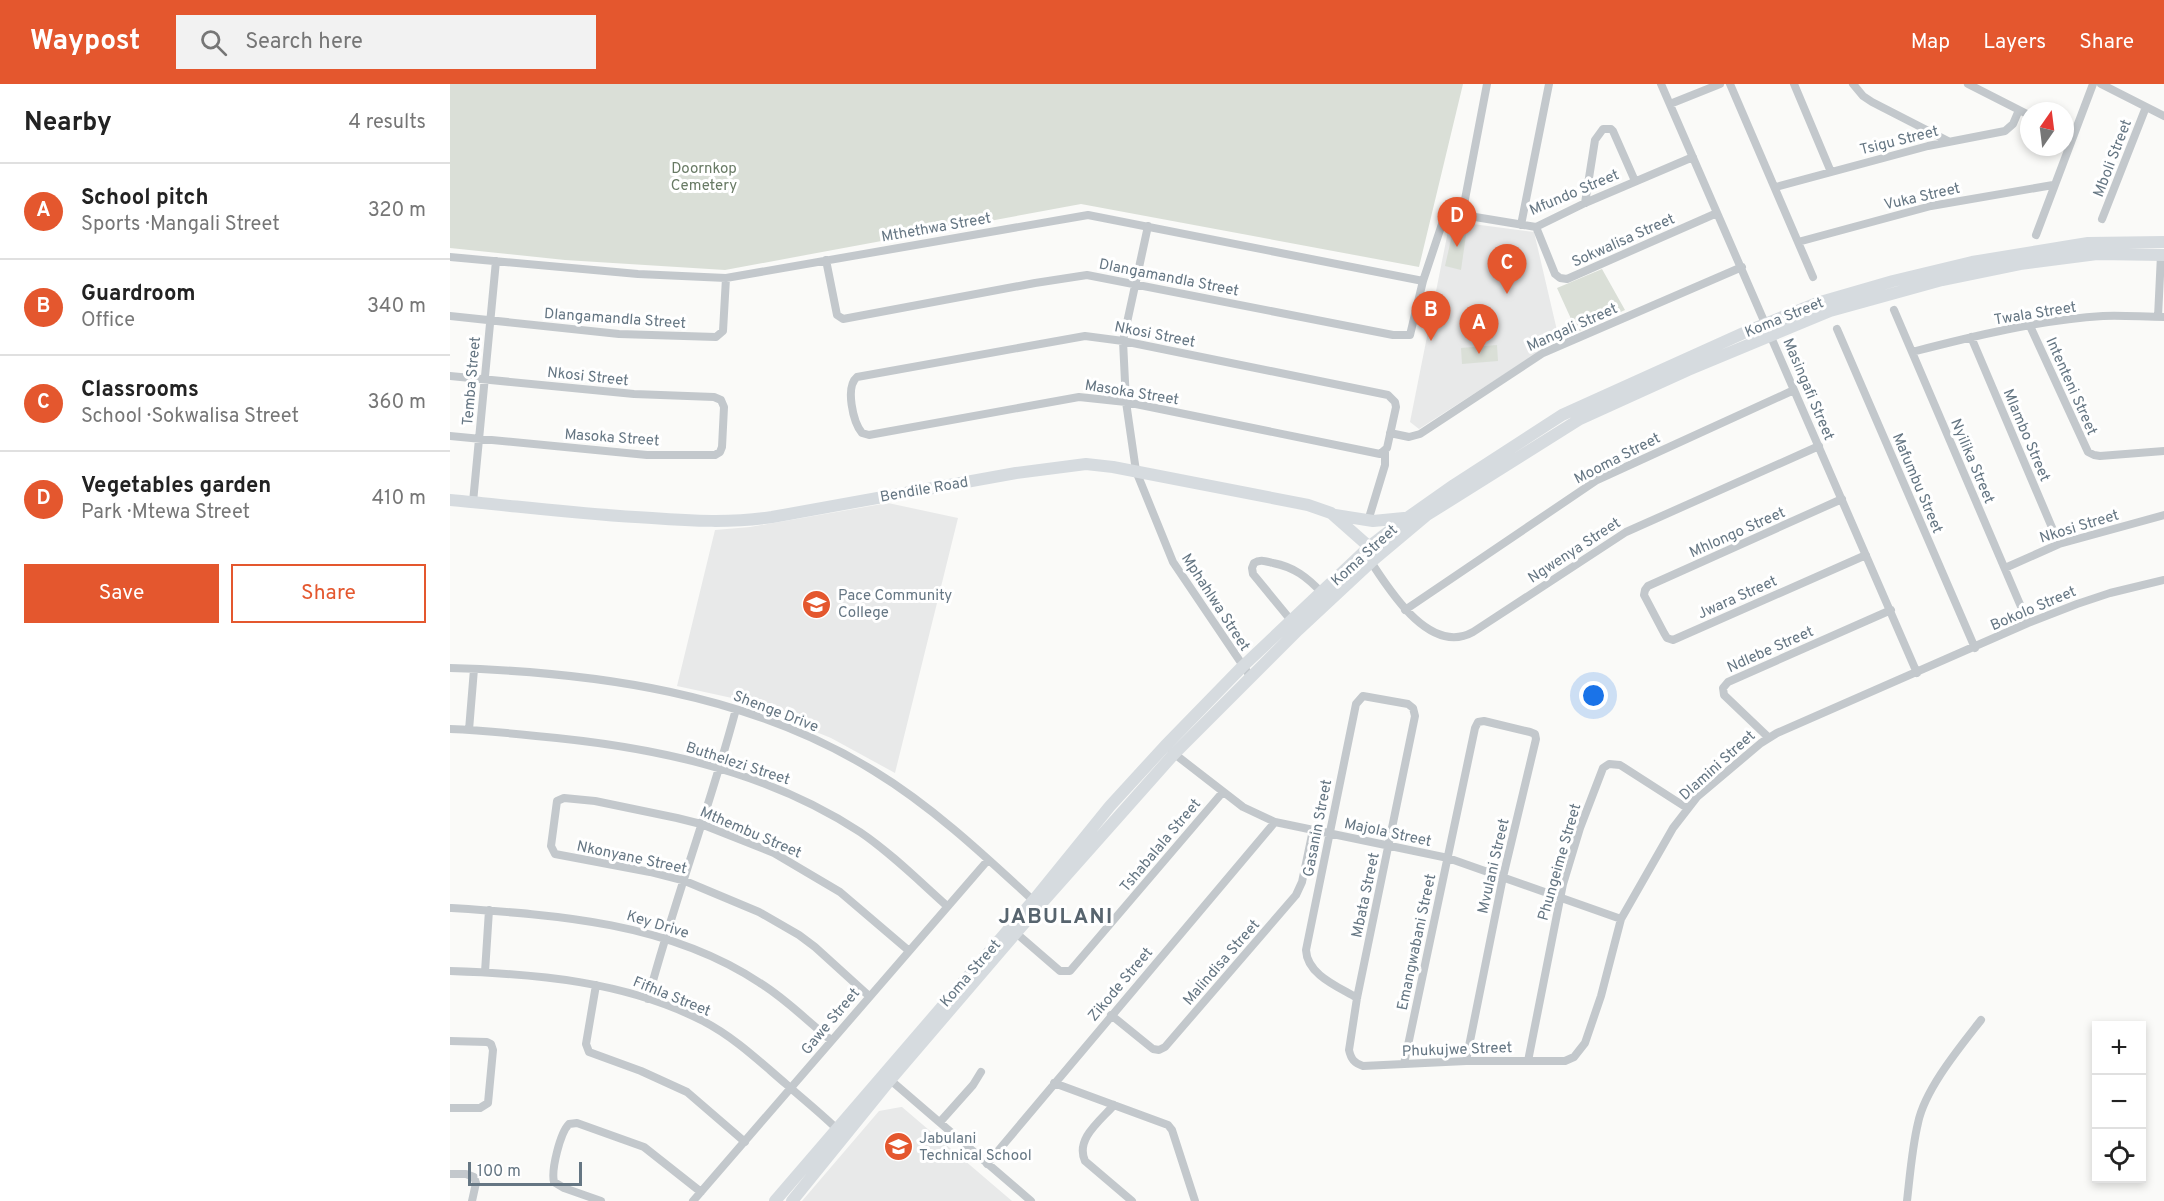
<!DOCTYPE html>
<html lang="en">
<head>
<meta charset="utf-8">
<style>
	:root { --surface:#fff; --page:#f2f2f2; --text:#222; --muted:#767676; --line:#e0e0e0; --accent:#e4572e }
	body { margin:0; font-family:Overpass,sans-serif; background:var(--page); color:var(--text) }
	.controls { position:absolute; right:18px; bottom:18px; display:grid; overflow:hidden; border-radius:0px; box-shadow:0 3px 9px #0003 }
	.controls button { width:54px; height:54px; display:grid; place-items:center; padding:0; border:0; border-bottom:2px solid var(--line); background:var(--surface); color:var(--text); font:30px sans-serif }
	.compass { position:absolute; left:1570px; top:18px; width:54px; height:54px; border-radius:50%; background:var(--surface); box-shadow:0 3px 9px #0003; rotate:14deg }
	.scale { position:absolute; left:18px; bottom:15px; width:114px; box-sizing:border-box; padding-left:6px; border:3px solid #657683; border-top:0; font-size:16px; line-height:21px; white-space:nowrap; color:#657683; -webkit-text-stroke:4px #fff; paint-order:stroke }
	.you { position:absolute; left:1144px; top:612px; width:21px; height:21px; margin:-15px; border:4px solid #fff; border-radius:50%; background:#1a73e8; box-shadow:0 0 0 9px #1a73e833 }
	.badge { display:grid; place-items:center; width:39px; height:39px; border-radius:50%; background:var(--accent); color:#fff; font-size:20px; font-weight:700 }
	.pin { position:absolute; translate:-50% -50px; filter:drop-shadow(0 2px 3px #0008) }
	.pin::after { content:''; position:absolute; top:32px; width:21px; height:18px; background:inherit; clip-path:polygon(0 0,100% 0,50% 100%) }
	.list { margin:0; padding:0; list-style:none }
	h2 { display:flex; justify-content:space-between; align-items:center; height:78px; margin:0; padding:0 24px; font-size:26px }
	h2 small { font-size:20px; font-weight:400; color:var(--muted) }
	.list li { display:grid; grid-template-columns:39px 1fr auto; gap:18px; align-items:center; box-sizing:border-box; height:96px; padding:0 24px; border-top:2px solid var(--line) }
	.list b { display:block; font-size:22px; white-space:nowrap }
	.list p { margin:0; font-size:20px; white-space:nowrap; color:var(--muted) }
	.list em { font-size:20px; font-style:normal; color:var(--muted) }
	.actions { display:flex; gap:12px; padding:18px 24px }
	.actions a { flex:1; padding:14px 0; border:2px solid var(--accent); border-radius:0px; text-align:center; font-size:21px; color:var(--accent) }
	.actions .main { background:var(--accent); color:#fff }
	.icon { flex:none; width:33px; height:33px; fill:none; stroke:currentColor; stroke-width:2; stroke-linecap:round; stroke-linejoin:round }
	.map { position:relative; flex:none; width:1714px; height:1117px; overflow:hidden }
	header { display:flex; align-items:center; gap:36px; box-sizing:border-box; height:84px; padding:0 30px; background:var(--accent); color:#fff }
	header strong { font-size:28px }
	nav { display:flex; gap:33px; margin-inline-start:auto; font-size:21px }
	.search { width:420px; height:54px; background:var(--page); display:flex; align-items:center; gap:15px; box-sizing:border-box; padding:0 21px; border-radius:0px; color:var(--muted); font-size:22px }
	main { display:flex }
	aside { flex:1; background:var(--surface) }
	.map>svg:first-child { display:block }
	.built { fill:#e8e9e9 }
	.green { fill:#dadfd7 }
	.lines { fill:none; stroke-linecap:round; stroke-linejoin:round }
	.street { stroke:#c3c8cc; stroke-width:8 }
	.secondary { stroke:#d6dbdf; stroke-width:12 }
	.labels { text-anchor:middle; stroke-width:6; stroke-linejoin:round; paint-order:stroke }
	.street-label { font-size:15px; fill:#657683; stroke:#fff }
	.park-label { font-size:15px; fill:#687a64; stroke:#fff }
	.poi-label { font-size:15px; fill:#657683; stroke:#fff; text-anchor:start }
	.district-label { font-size:21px; font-weight:bold; letter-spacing:1.5px; fill:#57646e; stroke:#fff }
</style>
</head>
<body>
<header>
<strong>Waypost</strong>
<div class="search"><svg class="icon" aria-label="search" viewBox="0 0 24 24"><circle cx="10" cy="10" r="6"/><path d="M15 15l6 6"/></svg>Search here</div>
<nav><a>Map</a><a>Layers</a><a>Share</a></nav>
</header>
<main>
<aside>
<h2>Nearby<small>4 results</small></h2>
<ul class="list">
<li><span class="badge">A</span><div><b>School pitch</b><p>Sports · Mangali Street</p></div><em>320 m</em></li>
<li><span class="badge">B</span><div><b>Guardroom</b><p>Office</p></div><em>340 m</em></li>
<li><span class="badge">C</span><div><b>Classrooms</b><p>School · Sokwalisa Street</p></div><em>360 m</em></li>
<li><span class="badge">D</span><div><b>Vegetables garden</b><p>Park · Mtewa Street</p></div><em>410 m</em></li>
</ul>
<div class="actions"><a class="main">Save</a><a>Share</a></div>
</aside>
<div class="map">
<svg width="1714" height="1117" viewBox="0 0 1714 1117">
	<rect width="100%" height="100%" fill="#fafaf8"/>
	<path class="built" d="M1000 137 1084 148 1109 255 969 345 960 338Z
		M438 419 508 434 445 689 381 654 282 614 227 602 265 446 300 443Z
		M451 1023H452L562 1117H352L429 1027Z"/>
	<path class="green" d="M0 0H1013L969 183 631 120 275 186 115 176 0 164Z
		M1004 142 1017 144 1011 186 995 182Z
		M1152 185 1175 226 1127 248 1107 204Z
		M1047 261 1048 277 1012 280 1011 264Z"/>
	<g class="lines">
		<path class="street" d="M1211 0 1467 589
			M1280 0 1363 193
			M1344 0 1381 88
			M1403 0 1413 12 1422 18 1498 57
			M1518 0 1579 31
			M1651 0 1714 32
			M1220 20 1270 0
			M1326 103 1478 62 1555 47 1563 40 1569 26
			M1135 119 1145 56 1153 45H1161L1163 47 1185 97
			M1012 131 1037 0
			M1652 135 1696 23
			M1071 141 1099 0
			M698 142 673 257 676 318 686 387 723 478 800 592
			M1086 143 1105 190 1110 194 1117 195 1267 129
			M1586 151 1643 0
			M1348 158 1481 122 1603 101
			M0 173 188 190 276 194 638 131 973 197
			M376 176 387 231 393 235 585 199 637 191 943 251H960L973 197 995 131 1001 129 1086 143 1135 119 1243 73
			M1444 226 1578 539
			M0 232 169 250 266 253 273 247 276 194
			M1708 233 1711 171
			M1580 242 1638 368 1644 371 1650 372 1714 367
			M1387 245 1525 564
			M635 252 673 257 938 311 945 318 946 323 937 364 930 370 676 318 629 313 419 351 412 349C403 338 395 303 407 293Z
			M1521 253 1609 460
			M1462 268C1524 252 1589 236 1653 232 1673 231 1694 233 1714 233
			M0 292 184 310 264 313 271 316 274 323 272 363 270 368 265 371H197L0 352
			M940 349 959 353 970 350 1093 269 1292 183
			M1392 415 1198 502 1195 506 1194 511 1214 549 1217 554 1223 556 1416 471
			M23 418 46 177
			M918 437 935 381V367
			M921 478C940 507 980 572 1023 548L1176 448 1369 362
			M1555 484 1609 460 1714 431
			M955 526 1147 396 1344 306
			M844 540 803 490 802 484 804 479C810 475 815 477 823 479 844 483 857 493 872 509
			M0 584C145 588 298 609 424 687 483 723 535 772 586 819
			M0 645C29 646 58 649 86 652 199 662 314 685 410 748 441 769 469 797 497 822
			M19 646 24 585
			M1318 653 1274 611 1273 604 1278 598 1441 526
			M722 668 793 723 825 738 998 774 1171 835
			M0 824C107 831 218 838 310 899 336 915 357 937 381 956
			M566 849 610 887H620L772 709
			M0 887C86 890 175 897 253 937 284 953 309 977 336 1000 354 1016 373 1031 390 1048
			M35 888 39 826
			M146 901 136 960 139 968 191 987 237 1008 295 1058
			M419 912 365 863 349 851 309 828 235 797 200 788 105 770 101 762 107 717 114 714 145 717 227 734 251 740 324 769 390 808 458 866
			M907 914C889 903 857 891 856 866L906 620 913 612 958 620 963 624 965 632 907 914 899 966C901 975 904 979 913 982L1016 977H1115L1124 973 1135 959 1151 912 1171 835 1223 744 1247 713 1311 659 1327 649 1578 539 1627 520 1660 509 1714 496
			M198 915C224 817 260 723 286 625
			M661 931 703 965 709 966 715 963 846 811 852 798 863 746
			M0 957 37 958 41 960 43 966 38 1019 30 1024H0
			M1078 977 1113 800 1130 744 1153 684 1159 680 1170 681 1237 724
			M954 980 1025 644 1028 638 1034 637 1080 648 1085 650 1086 655 1053 793 1016 977
			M438 994 581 1117
			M604 999 718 1041 722 1046 745 1117
			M664 1021C650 1037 625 1055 635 1077L682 1117
			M490 1038 523 1001 531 988
			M537 1080 825 738
			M0 1090H16L24 1093 26 1099 22 1117
			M151 1117 114 1104 104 1098C101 1086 110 1049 119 1040L127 1039 194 1063 251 1108
			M243 1117 538 776
			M1457 1117C1460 1091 1462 1064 1468 1039 1475 1005 1510 963 1531 936"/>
		<path class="secondary" d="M0 416C67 422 135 431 202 434 242 437 282 439 322 433L566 389 636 380 663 383 858 421 881 429 924 467
			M885 431 923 437 954 434
			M325 1117 583 817 660 722 715 662 792 583 920 462 947 441 1004 401 1112 331 1298 247 1367 219 1443 197 1522 178 1638 159 1714 158
			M342 1117 440 996 589 822 724 670 848 546 921 478 977 431 1130 335 1238 286 1380 227 1492 196 1570 180 1647 170 1714 171"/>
	</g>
	<defs>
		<symbol id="university-disc" viewBox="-11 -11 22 22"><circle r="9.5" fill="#e4572e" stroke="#fff"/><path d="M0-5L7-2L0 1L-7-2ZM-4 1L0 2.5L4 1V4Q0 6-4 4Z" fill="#fff"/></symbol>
		<symbol id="school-disc" viewBox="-11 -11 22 22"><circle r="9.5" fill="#e4572e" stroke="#fff"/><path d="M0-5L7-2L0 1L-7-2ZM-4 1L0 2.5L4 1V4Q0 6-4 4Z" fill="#fff"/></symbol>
	</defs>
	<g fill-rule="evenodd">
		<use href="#university-disc" x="350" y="504" width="33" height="33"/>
		<use href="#school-disc" x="432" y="1046" width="33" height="33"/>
	</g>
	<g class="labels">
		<g class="street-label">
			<text transform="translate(1449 56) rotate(-14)" y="5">Tsigu Street</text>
			<text transform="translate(1662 74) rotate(-69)" y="5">Mboli Street</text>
			<text transform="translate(1124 108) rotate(-23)" y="5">Mfundo Street</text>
			<text transform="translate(1472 112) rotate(-13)" y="5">Vuka Street</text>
			<text transform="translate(486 143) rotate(-10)" y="5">Mthethwa Street</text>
			<text transform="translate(1173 156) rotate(-24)" y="5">Sokwalisa Street</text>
			<text transform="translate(719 193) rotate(11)" y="5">Dlangamandla Street</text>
			<text transform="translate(1585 229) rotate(-9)" y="5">Twala Street</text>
			<text transform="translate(1334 233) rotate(-22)" y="5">Koma Street</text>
			<text transform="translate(165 234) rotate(4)" y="5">Dlangamandla Street</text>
			<text transform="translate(1122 243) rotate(-24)" y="5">Mangali Street</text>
			<text transform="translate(705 250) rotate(11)" y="5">Nkosi Street</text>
			<text transform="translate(138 292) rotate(6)" y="5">Nkosi Street</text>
			<text transform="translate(21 297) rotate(-85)" y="5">Temba Street</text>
			<text transform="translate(1622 302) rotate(66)" y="5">Intenteni Street</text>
			<text transform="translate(1359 305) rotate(67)" y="5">Masingafi Street</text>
			<text transform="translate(682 308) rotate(9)" y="5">Masoka Street</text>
			<text transform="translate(1577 351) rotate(67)" y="5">Mlambo Street</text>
			<text transform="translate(162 353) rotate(4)" y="5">Masoka Street</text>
			<text transform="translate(1167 374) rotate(-27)" y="5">Mooma Street</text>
			<text transform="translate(1523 377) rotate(67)" y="5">Nyilika Street</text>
			<text transform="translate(1468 399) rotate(67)" y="5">Mafumbu Street</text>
			<text transform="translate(474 405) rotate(-10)" y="5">Bendile Road</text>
			<text transform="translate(1629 442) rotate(-17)" y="5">Nkosi Street</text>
			<text transform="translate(1287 448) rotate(-24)" y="5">Mhlongo Street</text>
			<text transform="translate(1124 466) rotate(-33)" y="5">Ngwenya Street</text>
			<text transform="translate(914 471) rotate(-42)" y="5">Koma Street</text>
			<text transform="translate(1287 513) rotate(-24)" y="5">Jwara Street</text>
			<text transform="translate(766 518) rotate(57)" y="5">Mphahlwa Street</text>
			<text transform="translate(1583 524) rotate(-23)" y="5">Bokolo Street</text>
			<text transform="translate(1320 565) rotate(-24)" y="5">Ndlebe Street</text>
			<text transform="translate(326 627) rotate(21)" y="5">Shenge Drive</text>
			<text transform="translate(288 679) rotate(18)" y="5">Buthelezi Street</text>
			<text transform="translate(1267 681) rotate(-42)" y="5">Dlamini Street</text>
			<text transform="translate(867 744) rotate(-79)" y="5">Gasanin Street</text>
			<text transform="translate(301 748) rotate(23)" y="5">Mthembu Street</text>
			<text transform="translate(938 748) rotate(12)" y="5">Majola Street</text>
			<text transform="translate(710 761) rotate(-50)" y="5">Tshabalala Street</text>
			<text transform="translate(182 773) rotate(12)" y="5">Nkonyane Street</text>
			<text transform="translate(1109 778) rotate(-74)" y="5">Phungeime Street</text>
			<text transform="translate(1043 782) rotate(-77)" y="5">Mvulani Street</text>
			<text transform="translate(915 811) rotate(-78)" y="5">Mbata Street</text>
			<text transform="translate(208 840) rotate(17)" y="5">Key Drive</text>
			<text transform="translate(966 858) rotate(-78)" y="5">Emangwabani Street</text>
			<text transform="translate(771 878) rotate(-49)" y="5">Malindisa Street</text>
			<text transform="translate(520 889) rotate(-49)" y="5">Koma Street</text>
			<text transform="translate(670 900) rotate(-50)" y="5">Zikode Street</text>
			<text transform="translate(222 912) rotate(22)" y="5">Fifhla Street</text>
			<text transform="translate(380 937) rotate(-50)" y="5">Gawe Street</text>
			<text transform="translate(1007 965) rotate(-2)" y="5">Phukujwe Street</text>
		</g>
		<g class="park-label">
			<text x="254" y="89">Doornkop<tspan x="254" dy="17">Cemetery</tspan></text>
		</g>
		<g class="poi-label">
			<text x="388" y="516">Pace Community<tspan x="388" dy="17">College</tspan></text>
			<text x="469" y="1059">Jabulani<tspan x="469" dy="17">Technical School</tspan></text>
		</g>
		<g class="district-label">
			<text x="606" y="839">JABULANI</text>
		</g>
	</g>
</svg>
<div class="controls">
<button>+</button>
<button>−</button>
<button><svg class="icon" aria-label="locate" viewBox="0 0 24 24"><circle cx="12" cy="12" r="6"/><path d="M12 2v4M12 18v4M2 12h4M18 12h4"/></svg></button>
</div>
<svg class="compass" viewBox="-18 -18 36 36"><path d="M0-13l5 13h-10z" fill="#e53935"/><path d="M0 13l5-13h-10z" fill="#767676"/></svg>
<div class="scale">100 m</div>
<div class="you"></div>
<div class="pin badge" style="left:1029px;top:270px">A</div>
<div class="pin badge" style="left:981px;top:257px">B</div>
<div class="pin badge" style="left:1057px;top:210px">C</div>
<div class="pin badge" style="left:1007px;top:163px">D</div>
</div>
</main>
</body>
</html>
